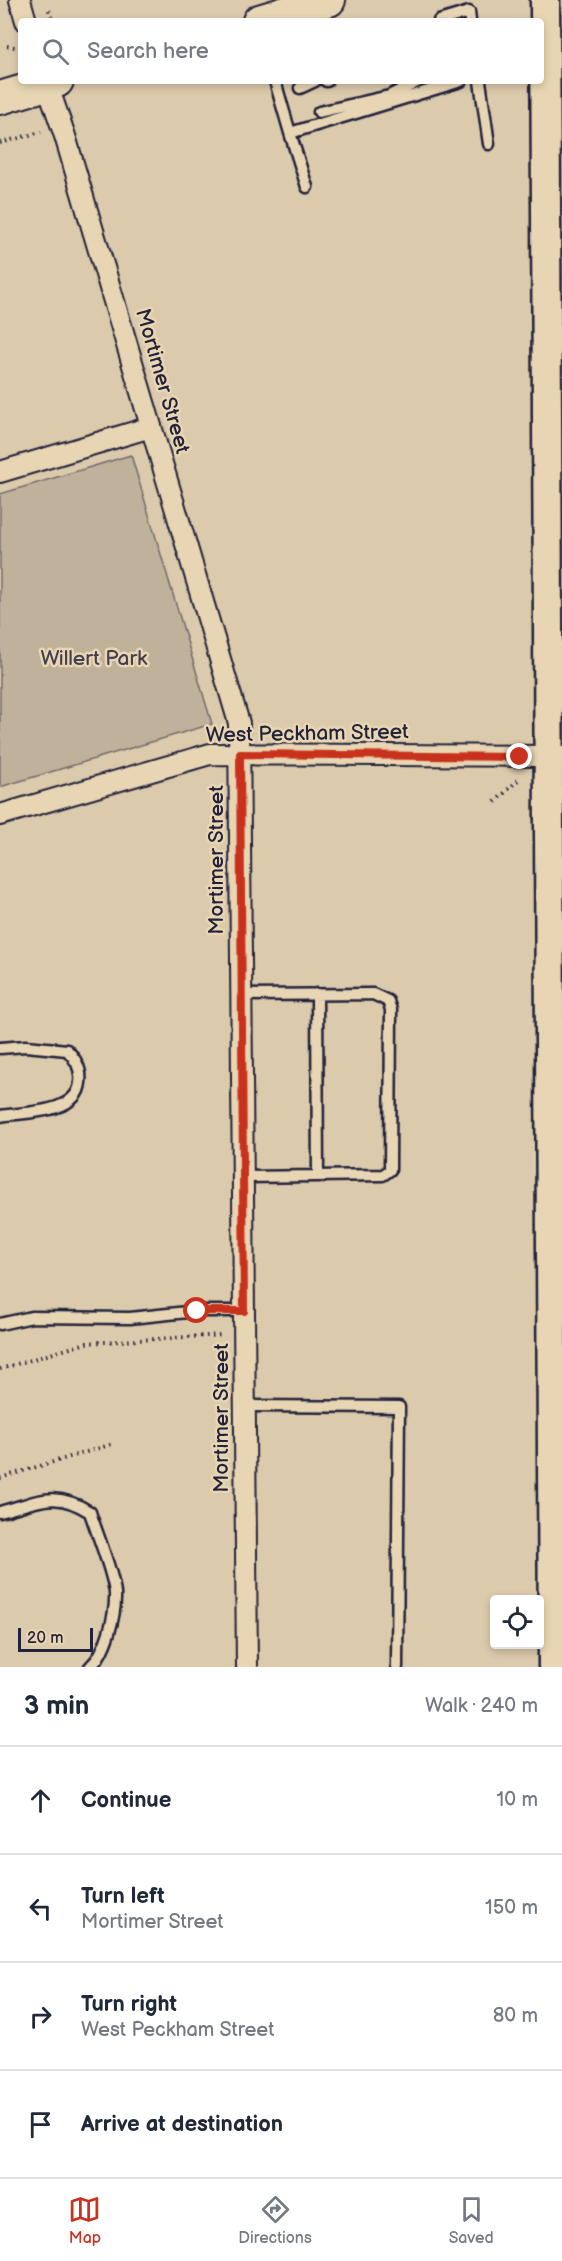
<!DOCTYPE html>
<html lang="en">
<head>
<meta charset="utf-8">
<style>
	:root { --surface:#fff; --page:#f2f2f3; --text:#1f2937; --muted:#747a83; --line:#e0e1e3; --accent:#c8321e }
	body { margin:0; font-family:"Balsamiq Sans",sans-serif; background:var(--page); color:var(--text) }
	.controls { position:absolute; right:18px; bottom:18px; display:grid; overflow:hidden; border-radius:6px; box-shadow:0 3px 9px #0003 }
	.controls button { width:54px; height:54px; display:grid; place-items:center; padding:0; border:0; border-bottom:2px solid var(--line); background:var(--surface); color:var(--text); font:30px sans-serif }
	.scale { position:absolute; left:18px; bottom:15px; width:75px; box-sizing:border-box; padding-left:6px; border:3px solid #22223b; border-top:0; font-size:16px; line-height:21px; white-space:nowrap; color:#22223b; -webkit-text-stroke:4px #e8d5b3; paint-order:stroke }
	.stop { position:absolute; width:18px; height:18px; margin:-14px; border:4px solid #c8321e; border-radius:50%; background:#fff }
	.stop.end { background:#c8321e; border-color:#fff; box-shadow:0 2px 6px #0008 }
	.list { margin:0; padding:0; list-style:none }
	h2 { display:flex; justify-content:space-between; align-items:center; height:78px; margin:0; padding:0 24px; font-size:26px }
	h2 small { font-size:20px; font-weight:400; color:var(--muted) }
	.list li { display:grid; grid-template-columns:39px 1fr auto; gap:18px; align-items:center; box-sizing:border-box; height:108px; padding:0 24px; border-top:2px solid var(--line) }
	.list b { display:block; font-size:22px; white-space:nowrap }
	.list p { margin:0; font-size:20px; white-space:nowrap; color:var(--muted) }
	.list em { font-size:20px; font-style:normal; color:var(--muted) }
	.icon { flex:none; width:33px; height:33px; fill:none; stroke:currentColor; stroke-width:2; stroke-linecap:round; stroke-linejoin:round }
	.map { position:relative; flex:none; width:562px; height:1667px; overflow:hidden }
	.search { position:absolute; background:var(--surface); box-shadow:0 3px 9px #0003; left:18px; right:18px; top:18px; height:66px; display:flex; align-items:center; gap:15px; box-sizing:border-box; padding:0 21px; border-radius:6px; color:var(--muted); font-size:22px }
	.sheet { height:510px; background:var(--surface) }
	nav { display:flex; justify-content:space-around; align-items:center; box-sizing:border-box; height:84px; border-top:2px solid var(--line); background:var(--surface); font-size:16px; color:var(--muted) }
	nav a { display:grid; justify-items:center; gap:3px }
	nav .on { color:var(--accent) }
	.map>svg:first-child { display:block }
	.green { fill:#c0b19b; stroke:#716a6b; stroke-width:1.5 }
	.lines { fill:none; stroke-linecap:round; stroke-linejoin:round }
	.lane-casing { stroke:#22223b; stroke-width:15 }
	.street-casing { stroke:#22223b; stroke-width:24 }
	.secondary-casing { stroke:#22223b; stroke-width:33 }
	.primary-casing { stroke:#22223b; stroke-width:36 }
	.path { stroke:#22223b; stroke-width:4; stroke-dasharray:1.5 4.5; stroke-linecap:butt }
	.lane { stroke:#e8d5b3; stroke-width:10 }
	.street { stroke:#e8d5b3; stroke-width:20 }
	.secondary { stroke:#e8d5b3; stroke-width:28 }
	.primary { stroke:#e8d5b3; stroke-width:32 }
	.route { stroke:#c8321e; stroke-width:8 }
	.labels { text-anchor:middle; stroke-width:5; stroke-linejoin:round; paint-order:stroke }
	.street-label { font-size:21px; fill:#22223b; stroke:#e8d5b3 }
	.park-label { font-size:21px; fill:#423f4e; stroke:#e8d5b3 }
</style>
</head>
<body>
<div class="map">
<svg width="562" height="1667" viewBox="0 0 562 1667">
	<rect width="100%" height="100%" fill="#dccaac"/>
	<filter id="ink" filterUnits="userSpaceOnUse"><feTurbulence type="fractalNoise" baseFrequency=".0167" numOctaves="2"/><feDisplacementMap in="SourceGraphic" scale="12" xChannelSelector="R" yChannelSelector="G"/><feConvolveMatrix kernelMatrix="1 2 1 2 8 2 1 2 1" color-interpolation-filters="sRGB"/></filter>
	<g filter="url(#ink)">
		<path class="green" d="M131 455 212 724 0 787V494Z"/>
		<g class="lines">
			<defs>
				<path id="lane" d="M439 21 469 12 470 21
					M275 81 290 133 461 81
					M326 81H327
					M480 81 489 144
					M300 88 315 81
					M319 112 389 96 419 81
					M290 133 307 187
					M317 994 318 1176
					M242 995 373 994 388 1001 391 1010 390 1170 383 1175 243 1177
					M0 1048 26 1046 67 1050C76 1059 82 1069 80 1083 77 1114 24 1112 0 1116
					M0 1324 32 1317 130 1318 197 1311H244
					M245 1406 399 1407 397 1667
					M0 1512C38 1502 54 1489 90 1512 97 1534 113 1572 115 1593 116 1615 106 1653 90 1667"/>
				<path id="street" d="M20 0 26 21
					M46 81 65 136 239 723 247 1667
					M0 472 151 427
					M0 815 210 754 562 756"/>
				<path id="secondary" d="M545 0 553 1667"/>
				<path id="primary" d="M259 21 329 0
					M0 98 57 81"/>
			</defs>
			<use href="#lane" class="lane-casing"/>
			<use href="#street" class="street-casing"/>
			<use href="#secondary" class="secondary-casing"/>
			<use href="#primary" class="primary-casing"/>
			<path class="path" d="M49 10 52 21
				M7 46 15 47
				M0 143 41 132
				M495 802 519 779
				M0 1369 87 1343 223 1335
				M0 1478 113 1444"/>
			<use href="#lane" class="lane"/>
			<use href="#street" class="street"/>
			<use href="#secondary" class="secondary"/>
			<use href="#primary" class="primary"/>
		</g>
	</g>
	<g class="lines" filter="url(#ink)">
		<path class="route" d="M197 1311H244L240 754 520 757"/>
	</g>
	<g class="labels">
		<g class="street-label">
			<text transform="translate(163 381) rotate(74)" y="7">Mortimer Street</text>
			<text transform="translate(307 733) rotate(-1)" y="7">West Peckham Street</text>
			<text transform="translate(216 860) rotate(-90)" y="7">Mortimer Street</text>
			<text transform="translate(221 1418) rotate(-90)" y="7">Mortimer Street</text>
		</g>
		<g class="park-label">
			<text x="94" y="665">Willert Park</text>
		</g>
	</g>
</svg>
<div class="controls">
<button><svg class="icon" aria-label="locate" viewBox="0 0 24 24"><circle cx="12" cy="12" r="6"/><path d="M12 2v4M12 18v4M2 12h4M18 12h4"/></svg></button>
</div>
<div class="scale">20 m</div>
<div class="stop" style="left:197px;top:1311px"></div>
<div class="stop end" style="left:520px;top:757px"></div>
<div class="search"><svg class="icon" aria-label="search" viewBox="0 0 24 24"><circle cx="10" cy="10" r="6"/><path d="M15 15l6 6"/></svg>Search here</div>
</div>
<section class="sheet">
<h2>3 min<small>Walk · 240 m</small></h2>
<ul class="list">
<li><svg class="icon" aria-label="ahead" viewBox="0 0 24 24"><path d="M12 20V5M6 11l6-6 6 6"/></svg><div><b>Continue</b></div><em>10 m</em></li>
<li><svg class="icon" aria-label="left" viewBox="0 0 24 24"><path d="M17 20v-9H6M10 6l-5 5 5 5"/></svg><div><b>Turn left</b><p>Mortimer Street</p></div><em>150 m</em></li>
<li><svg class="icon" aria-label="right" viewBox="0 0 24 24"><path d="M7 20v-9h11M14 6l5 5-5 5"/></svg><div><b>Turn right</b><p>West Peckham Street</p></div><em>80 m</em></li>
<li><svg class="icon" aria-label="arrive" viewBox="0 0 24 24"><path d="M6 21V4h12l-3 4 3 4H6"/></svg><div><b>Arrive at destination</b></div></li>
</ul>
</section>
<nav>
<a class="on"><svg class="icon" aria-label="map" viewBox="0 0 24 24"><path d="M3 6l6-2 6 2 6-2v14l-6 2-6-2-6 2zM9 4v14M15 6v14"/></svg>Map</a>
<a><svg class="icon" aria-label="directions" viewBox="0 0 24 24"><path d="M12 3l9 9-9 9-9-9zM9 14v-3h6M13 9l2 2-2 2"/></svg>Directions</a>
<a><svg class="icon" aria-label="saved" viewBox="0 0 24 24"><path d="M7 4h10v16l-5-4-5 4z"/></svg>Saved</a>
</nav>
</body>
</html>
